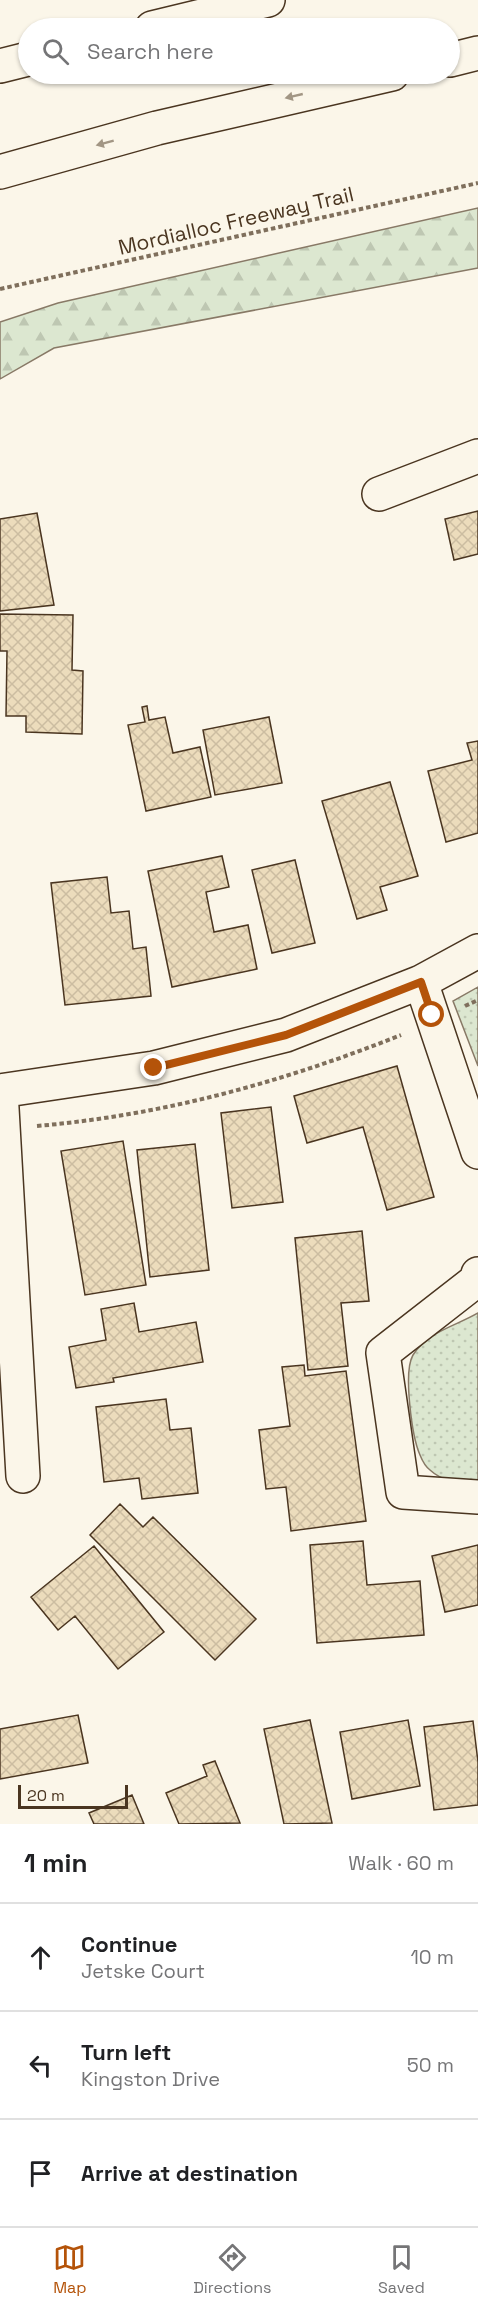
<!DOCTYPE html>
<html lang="en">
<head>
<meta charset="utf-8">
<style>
	:root { --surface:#fff; --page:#f6f6f6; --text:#202124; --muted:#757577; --line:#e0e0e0; --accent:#b45309 }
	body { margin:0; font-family:"Space Grotesk",sans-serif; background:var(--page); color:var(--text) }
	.scale { position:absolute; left:18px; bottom:15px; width:110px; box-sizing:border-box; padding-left:6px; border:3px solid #4a3520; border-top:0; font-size:16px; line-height:21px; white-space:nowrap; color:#4a3520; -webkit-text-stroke:4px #fbf6e9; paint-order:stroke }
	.stop { position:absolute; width:18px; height:18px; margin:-14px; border:4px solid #b45309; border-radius:50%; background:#fff }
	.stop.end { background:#b45309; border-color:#fff; box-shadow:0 2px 6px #0008 }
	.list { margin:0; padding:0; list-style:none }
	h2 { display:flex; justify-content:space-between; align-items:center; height:78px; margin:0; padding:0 24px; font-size:26px }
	h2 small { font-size:20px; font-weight:400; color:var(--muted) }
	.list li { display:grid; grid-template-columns:39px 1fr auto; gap:18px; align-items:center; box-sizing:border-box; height:108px; padding:0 24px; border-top:2px solid var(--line) }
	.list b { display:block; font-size:22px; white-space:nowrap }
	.list p { margin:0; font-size:20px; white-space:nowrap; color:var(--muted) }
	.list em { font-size:20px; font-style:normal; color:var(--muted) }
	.icon { flex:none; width:33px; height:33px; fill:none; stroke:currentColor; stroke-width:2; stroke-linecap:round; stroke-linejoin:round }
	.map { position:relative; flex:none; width:478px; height:1824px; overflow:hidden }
	.search { position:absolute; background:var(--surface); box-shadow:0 2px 4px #0004; left:18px; right:18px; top:18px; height:66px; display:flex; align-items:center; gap:15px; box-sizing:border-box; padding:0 21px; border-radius:33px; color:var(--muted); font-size:22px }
	.sheet { height:402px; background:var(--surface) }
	nav { display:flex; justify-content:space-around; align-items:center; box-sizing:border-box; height:84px; border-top:2px solid var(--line); background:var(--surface); font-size:16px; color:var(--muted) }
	nav a { display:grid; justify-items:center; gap:3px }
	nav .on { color:var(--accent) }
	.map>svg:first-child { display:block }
	.grass { fill:url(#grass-dots); stroke:#887966; stroke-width:1.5 }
	.forest { fill:url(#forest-firs); stroke:#887966; stroke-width:1.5 }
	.building { fill:url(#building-cross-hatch); stroke:#4a3520; stroke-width:1.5 }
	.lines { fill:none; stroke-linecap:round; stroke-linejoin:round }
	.street-casing { stroke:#4a3520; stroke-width:36 }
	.highway-casing { stroke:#4a3520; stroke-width:36 }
	.path { stroke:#7f6f5c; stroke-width:4; stroke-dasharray:4.5 3; stroke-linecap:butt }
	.street { stroke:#fbf6e9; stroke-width:33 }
	.highway { stroke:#fbf6e9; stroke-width:33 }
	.oneway { fill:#a29684 }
	.route { stroke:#b45309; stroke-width:8 }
	.labels { text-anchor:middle; stroke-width:4.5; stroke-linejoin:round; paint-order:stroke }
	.street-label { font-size:21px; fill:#4a3520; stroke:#fbf6e9 }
</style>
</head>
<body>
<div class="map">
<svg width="478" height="1824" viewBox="0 0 478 1824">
	<defs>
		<pattern id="grass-dots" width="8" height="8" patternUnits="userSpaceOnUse" patternTransform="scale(1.5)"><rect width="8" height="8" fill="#dce7d0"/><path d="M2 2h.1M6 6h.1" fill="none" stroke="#bec7b2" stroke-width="1.8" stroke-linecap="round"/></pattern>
		<pattern id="forest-firs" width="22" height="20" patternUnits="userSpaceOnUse" patternTransform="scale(1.5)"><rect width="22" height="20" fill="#dce7d0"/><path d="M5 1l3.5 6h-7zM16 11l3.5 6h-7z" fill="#bec7b2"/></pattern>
		<pattern id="building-cross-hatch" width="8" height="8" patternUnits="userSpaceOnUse" patternTransform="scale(1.5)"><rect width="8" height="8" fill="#ecdcbc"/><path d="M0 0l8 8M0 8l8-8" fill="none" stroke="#ccbda1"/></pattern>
	</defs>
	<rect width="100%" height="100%" fill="#fbf6e9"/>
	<path class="grass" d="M478 987V1066L453 1001Z
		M478 1313V1487C462 1484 443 1482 430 1470 426 1467 422 1460 420 1455 412 1437 403 1372 413 1355 427 1332 456 1326 478 1313Z"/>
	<path class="forest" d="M478 208V268L54 348 0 379V322L58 303Z"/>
	<path class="building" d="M478 511V554L454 560 445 519Z
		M37 513 54 605 0 611V519Z
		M0 614 73 615 72 670 83 671 82 734 26 732V716H6L7 651H0Z
		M147 706 149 720 165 717 173 753 200 747 211 797 146 811 128 725 145 722 142 707Z
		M269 717 282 783 215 795 203 730Z
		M478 741V833L446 842 428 771 472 760 467 743Z
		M390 782 418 876 380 887 387 910 357 919 322 801Z
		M222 856 229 887 206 892 214 932 248 925 257 969 172 987 148 871Z
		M295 860 315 943 272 953 252 870Z
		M107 877 111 913 129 911 133 949 146 947 151 996 65 1005 51 883Z
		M397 1066 434 1197 387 1210 363 1127 307 1143 294 1096Z
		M271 1107 283 1202 232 1208 221 1113Z
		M123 1141 146 1285 85 1295 61 1151Z
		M195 1144 209 1270 150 1277 137 1150Z
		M362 1231 369 1301 341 1303 348 1366 308 1370 295 1238Z
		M134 1303 139 1332 196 1322 203 1362 113 1378 114 1382 76 1388 69 1347 106 1340 101 1309Z
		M304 1365 305 1376 346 1371 366 1521 291 1531 286 1487 266 1489 259 1430 290 1426 282 1367Z
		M166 1399 170 1430 191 1428 198 1493 142 1499 139 1478 104 1482 96 1407Z
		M120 1504 143 1527 153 1517 256 1619 215 1660 90 1535Z
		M363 1541 367 1585 420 1581 424 1635 317 1643 310 1545Z
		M478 1545V1605L445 1612 432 1556Z
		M94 1546 164 1632 118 1669 75 1616 58 1630 31 1597Z
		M78 1715 88 1763 0 1779V1729Z
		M310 1720 332 1823 284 1824 264 1729Z
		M408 1720 420 1786 352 1799 340 1732Z
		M473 1721 478 1762V1805L434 1810 424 1727Z
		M215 1761 240 1823 179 1824 166 1793 207 1776 203 1765Z
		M132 1795 144 1824H94L89 1813Z"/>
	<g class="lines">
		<defs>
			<path id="street" d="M379 494 478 456
				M421 982 478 1152
				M0 1091 154 1068 286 1035 421 982 478 951
				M1 1091 23 1476
				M478 1274V1279L383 1353 403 1492 478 1497"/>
			<path id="highway" d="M152 28 268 0
				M450 60 478 53
				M0 66 28 59
				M0 172 157 128 392 74"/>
		</defs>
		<use href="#street" class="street-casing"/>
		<use href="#highway" class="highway-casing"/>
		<path class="path" d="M0 289 478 183
			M465 1006 478 1000
			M37 1126C164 1115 283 1082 401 1035"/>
		<use href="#street" class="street"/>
		<use href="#highway" class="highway"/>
	</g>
	<defs><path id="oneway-solid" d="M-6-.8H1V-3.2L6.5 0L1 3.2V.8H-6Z" transform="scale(1.5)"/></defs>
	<g class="oneway">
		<use href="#oneway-solid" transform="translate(294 96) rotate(167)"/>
		<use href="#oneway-solid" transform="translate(105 143) rotate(165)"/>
	</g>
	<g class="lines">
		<path class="route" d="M154 1068 286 1035 421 982 432 1015"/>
	</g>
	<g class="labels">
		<g class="street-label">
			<text transform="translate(236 221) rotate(-13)" y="7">Mordialloc Freeway Trail</text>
		</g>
	</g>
</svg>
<div class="scale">20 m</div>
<div class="stop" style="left:432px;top:1015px"></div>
<div class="stop end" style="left:154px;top:1068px"></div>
<div class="search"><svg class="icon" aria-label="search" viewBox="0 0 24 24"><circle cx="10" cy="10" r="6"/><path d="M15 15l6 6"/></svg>Search here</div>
</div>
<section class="sheet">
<h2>1 min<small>Walk · 60 m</small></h2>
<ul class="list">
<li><svg class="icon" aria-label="ahead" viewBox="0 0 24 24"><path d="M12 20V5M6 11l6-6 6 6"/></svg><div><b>Continue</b><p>Jetske Court</p></div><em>10 m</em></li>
<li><svg class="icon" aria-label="left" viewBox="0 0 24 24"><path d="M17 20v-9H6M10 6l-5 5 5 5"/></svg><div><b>Turn left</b><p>Kingston Drive</p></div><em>50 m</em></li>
<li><svg class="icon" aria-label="arrive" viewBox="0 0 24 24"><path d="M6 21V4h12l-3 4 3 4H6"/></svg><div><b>Arrive at destination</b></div></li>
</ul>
</section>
<nav>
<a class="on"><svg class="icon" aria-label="map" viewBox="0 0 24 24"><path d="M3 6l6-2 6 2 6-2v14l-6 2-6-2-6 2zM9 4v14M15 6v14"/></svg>Map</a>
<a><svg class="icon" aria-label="directions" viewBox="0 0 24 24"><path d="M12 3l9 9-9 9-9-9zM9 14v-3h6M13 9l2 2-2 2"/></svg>Directions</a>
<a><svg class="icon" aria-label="saved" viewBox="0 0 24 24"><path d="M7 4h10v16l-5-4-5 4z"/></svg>Saved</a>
</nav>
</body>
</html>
